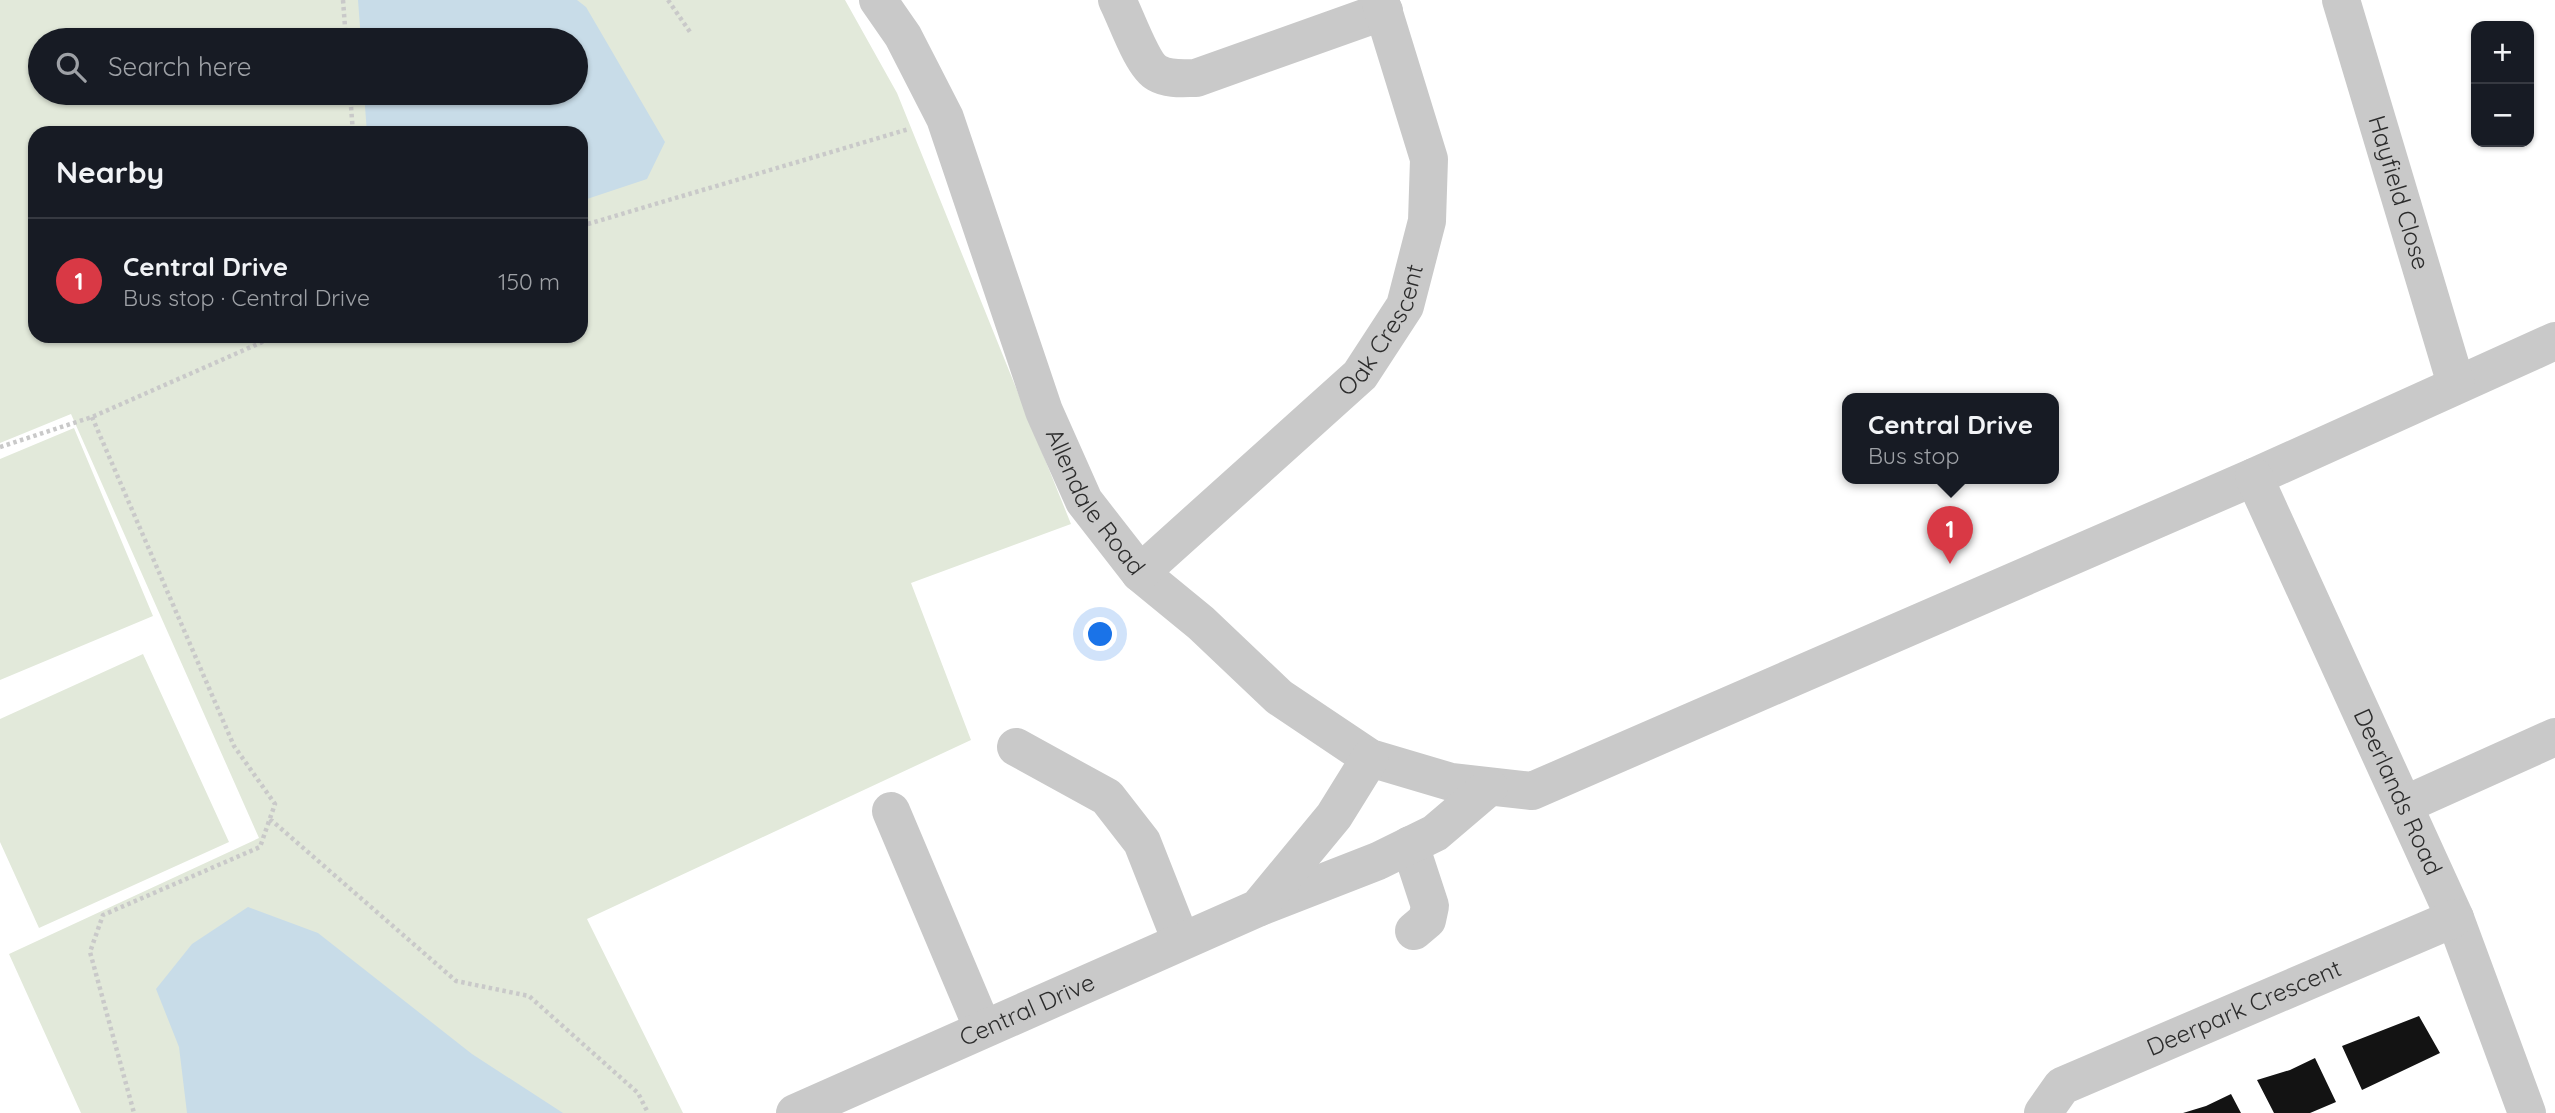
<!DOCTYPE html>
<html lang="en">
<head>
<meta charset="utf-8">
<style>
	:root { --surface:#171b24; --page:#20242c; --text:#f1f3f6; --muted:#9ea1a6; --line:#363941; --accent:#d93945 }
	body { margin:0; font-family:Quicksand,sans-serif; background:var(--page); color:var(--text) }
	.controls { position:absolute; right:21px; top:21px; display:grid; overflow:hidden; border-radius:14px; box-shadow:0 2px 5px #0004 }
	.controls button { width:63px; height:63px; display:grid; place-items:center; padding:0; border:0; border-bottom:2px solid var(--line); background:var(--surface); color:var(--text); font:35px sans-serif }
	.you { position:absolute; left:1101px; top:635px; width:24px; height:24px; margin:-18px; border:5px solid #fff; border-radius:50%; background:#1a73e8; box-shadow:0 0 0 10px #1a73e833 }
	.badge { display:grid; place-items:center; width:46px; height:46px; border-radius:50%; background:var(--accent); color:#fff; font-size:23px; font-weight:700 }
	.pin { position:absolute; translate:-50% -58px; filter:drop-shadow(0 2px 4px #0008) }
	.pin::after { content:''; position:absolute; top:37px; width:24px; height:21px; background:inherit; clip-path:polygon(0 0,100% 0,50% 100%) }
	.popup { position:absolute; left:1842px; top:393px; width:217px; height:91px; box-sizing:border-box; display:grid; place-content:center; border-radius:14px; background:var(--surface); filter:drop-shadow(0 2px 5px #0005); font-size:23px; white-space:nowrap; color:var(--muted) }
	.popup b { font-size:26px; color:var(--text) }
	.popup::after { content:''; position:absolute; left:50%; top:100%; margin-left:-14px; border:14px solid transparent; border-top-color:var(--surface) }
	.list { margin:0; padding:0; list-style:none }
	h2 { display:flex; justify-content:space-between; align-items:center; height:91px; margin:0; padding:0 28px; font-size:30px }
	h2 small { font-size:23px; font-weight:400; color:var(--muted) }
	.list li { display:grid; grid-template-columns:46px 1fr auto; gap:21px; align-items:center; box-sizing:border-box; height:126px; padding:0 28px; border-top:2px solid var(--line) }
	.list b { display:block; font-size:26px; white-space:nowrap }
	.list p { margin:0; font-size:23px; white-space:nowrap; color:var(--muted) }
	.list em { font-size:23px; font-style:normal; color:var(--muted) }
	.icon { flex:none; width:38px; height:38px; fill:none; stroke:currentColor; stroke-width:2; stroke-linecap:round; stroke-linejoin:round }
	.map { position:relative; flex:none; width:2555px; height:1113px; overflow:hidden }
	.search { position:absolute; background:var(--surface); box-shadow:0 2px 5px #0004; left:28px; top:28px; width:560px; height:77px; display:flex; align-items:center; gap:18px; box-sizing:border-box; padding:0 24px; border-radius:38px; color:var(--muted); font-size:26px }
	.panel { position:absolute; background:var(--surface); box-shadow:0 2px 5px #0004; left:28px; top:126px; width:560px; height:217px; border-radius:21px }
	.map>svg:first-child { display:block }
	.green { fill:#e2e9da; fill-rule:evenodd }
	.water { fill:#c8dce8 }
	.building { fill:#131313 }
	.lines { fill:none; stroke-linecap:round; stroke-linejoin:round }
	.path { stroke:#c9c9c9; stroke-width:4.5; stroke-dasharray:3.5 3.5; stroke-linecap:butt }
	.minor { stroke:#c9c9c9; stroke-width:38 }
	.labels { text-anchor:middle; stroke-width:7; stroke-linejoin:round; paint-order:stroke }
	.street-label { font-size:24px; fill:#2c2c2c; stroke:#fff }
</style>
</head>
<body>
<div class="map">
<svg width="2555" height="1113" viewBox="0 0 2555 1113">
	<rect width="100%" height="100%" fill="#fff"/>
	<path class="green" d="M0 0H845L897 93 1071 524 911 583 971 740 587 919 683 1113H81L9 954 259 838 71 414 0 443ZM40 40H576V93H40ZM35 133H581V336H35Z
		M74 428 153 616 0 680V459Z
		M143 654 229 842 39 928 0 842V719Z"/>
	<path class="water" d="M358 0H577L586 7 665 142 647 179 581 201V133H367L364 93H576V40H361Z
		M248 907 318 933 472 1054 563 1113H187L179 1047 156 989 192 944Z"/>
	<path class="building" d="M2419 1016 2440 1053 2362 1090 2342 1046Z
		M2315 1058 2336 1102 2310 1113H2274L2257 1080 2290 1070Z
		M2231 1094 2241 1113H2183L2206 1106Z"/>
	<g class="lines">
		<path class="path" d="M343 0 346 40
			M668 0 690 32
			M350 93 353 133
			M581 226 909 129
			M92 417 234 746 275 804 260 847 103 915 90 952 134 1113
			M0 447 92 417 276 336
			M270 819 456 981 529 996 638 1093 648 1113"/>
		<g class="minor">
			<path id="s1" d="M878 0 903 36 945 118 1044 411 1084 501 1140 573 1201 623 1279 697 1370 758 1451 782 1532 791 2254 477 2555 341"/>
			<path d="M1117 0C1126 17 1142 65 1157 73 1169 80 1184 78 1196 78L1384 11"/>
			<path id="s2" d="M2341 0 2456 384"/>
			<path id="s3" d="M2254 477 2455 918 2527 1113"/>
			<path id="s4" d="M1140 573 1360 375 1405 306 1427 221 1429 159 1380 0"/>
			<path d="M1016 747 1107 797 1142 842 1181 941"/>
			<path d="M2404 805 2555 737"/>
			<path d="M891 811 983 1029"/>
			<path d="M1410 845 1430 906 1427 920 1414 931"/>
			<path d="M1260 907 1378 861 1435 833 1489 787"/>
			<path id="s5" d="M795 1113 1258 908 1334 816 1370 758"/>
			<path id="s6" d="M2043 1113 2062 1086 2455 918"/>
		</g>
	</g>
	<g class="labels">
		<g class="street-label">
			<text dy="8" stroke="none"><textPath href="#s2" startOffset="201">Hayfield Close</textPath></text>
			<text dy="8" stroke="none"><textPath href="#s4" startOffset="346">Oak Crescent</textPath></text>
			<text dy="8" stroke="none"><textPath href="#s1" startOffset="550">Allendale Road</textPath></text>
			<text dy="8" stroke="none"><textPath href="#s3" startOffset="346">Deerlands Road</textPath></text>
			<text dy="8" stroke="none"><textPath href="#s6" startOffset="231">Deerpark Crescent</textPath></text>
			<text dy="8" stroke="none"><textPath href="#s5" startOffset="254">Central Drive</textPath></text>
		</g>
	</g>
</svg>
<div class="controls">
<button>+</button>
<button>−</button>
</div>
<div class="you"></div>
<div class="pin badge" style="left:1950px;top:564px">1</div>
<div class="popup"><b>Central Drive</b>Bus stop</div>
<div class="search"><svg class="icon" aria-label="search" viewBox="0 0 24 24"><circle cx="10" cy="10" r="6"/><path d="M15 15l6 6"/></svg>Search here</div>
<section class="panel">
<h2>Nearby<small></small></h2>
<ul class="list">
<li><span class="badge">1</span><div><b>Central Drive</b><p>Bus stop · Central Drive</p></div><em>150 m</em></li>
</ul>
</section>
</div>
</body>
</html>
